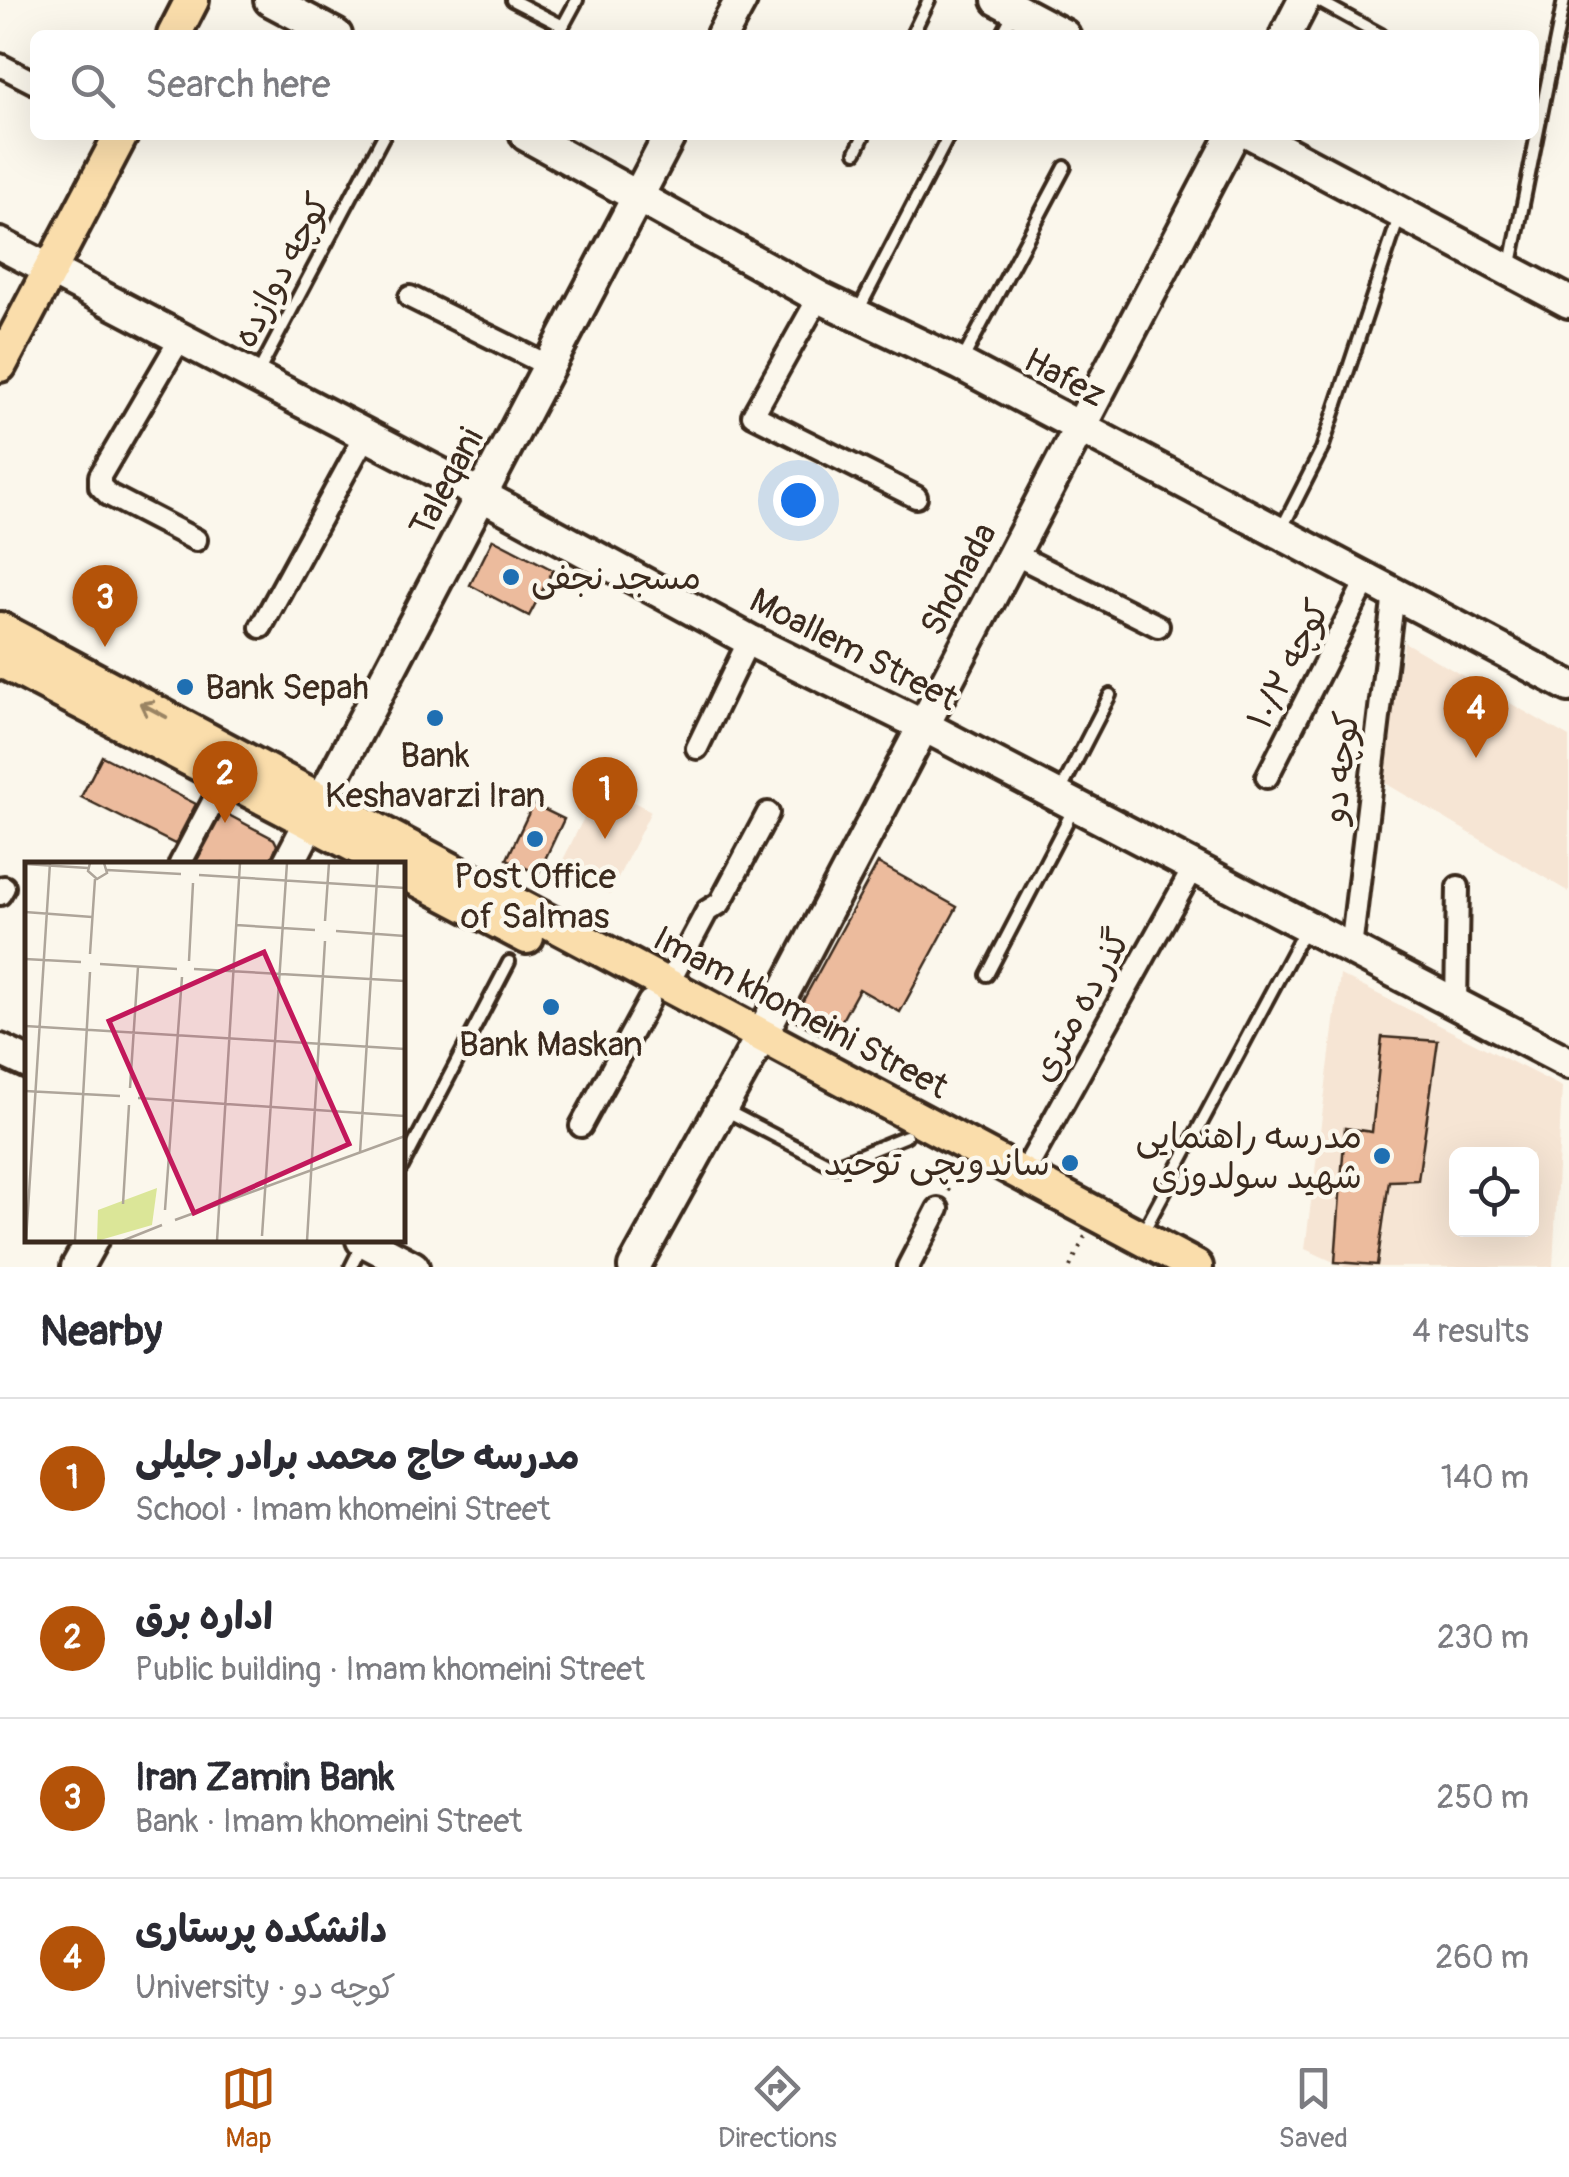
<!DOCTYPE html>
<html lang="en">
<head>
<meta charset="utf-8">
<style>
	:root { --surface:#fff; --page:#f7f7f7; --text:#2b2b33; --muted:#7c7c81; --line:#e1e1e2; --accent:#b45309 }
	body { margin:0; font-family:Pangolin,"Playpen Sans Arabic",sans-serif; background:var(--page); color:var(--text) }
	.controls { position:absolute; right:30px; bottom:30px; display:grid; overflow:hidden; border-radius:15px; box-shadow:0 10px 40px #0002 }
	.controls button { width:90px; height:90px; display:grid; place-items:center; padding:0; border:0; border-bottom:2px solid var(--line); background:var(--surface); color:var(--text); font:50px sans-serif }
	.you { position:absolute; left:798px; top:500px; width:35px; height:35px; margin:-25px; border:8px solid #fff; border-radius:50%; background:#1a73e8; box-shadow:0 0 0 15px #1a73e833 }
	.badge { display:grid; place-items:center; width:65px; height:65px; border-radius:50%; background:var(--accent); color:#fff; font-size:32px; font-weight:700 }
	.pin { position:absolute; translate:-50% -82px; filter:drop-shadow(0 2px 5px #0008) }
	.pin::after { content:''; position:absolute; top:52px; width:35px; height:30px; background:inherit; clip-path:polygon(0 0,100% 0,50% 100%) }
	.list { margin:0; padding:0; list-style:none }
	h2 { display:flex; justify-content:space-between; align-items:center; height:130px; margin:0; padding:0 40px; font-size:42px }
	h2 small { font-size:32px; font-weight:400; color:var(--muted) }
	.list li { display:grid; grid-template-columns:65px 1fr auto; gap:30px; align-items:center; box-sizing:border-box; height:160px; padding:0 40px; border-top:2px solid var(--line) }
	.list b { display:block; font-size:38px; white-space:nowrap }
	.list p { margin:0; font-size:32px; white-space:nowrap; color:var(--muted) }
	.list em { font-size:32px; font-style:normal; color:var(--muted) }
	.icon { flex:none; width:55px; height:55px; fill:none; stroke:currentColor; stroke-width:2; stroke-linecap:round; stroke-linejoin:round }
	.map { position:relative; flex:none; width:1569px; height:1267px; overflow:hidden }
	.search { position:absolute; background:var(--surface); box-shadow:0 10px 40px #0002; left:30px; right:30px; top:30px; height:110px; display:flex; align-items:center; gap:25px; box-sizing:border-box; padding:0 35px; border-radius:15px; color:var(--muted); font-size:38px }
	.sheet { height:770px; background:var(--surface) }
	nav { display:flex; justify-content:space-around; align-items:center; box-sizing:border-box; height:140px; border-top:2px solid var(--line); background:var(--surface); font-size:28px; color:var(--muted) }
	nav a { display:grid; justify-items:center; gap:5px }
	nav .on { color:var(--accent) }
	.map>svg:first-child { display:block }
	.built { fill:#f6e5d4; fill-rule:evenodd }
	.building { fill:#ecbb9d; stroke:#3b2a1e; stroke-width:2.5 }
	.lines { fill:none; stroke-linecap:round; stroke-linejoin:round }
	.lane-casing { stroke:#3b2a1e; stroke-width:18 }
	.street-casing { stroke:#3b2a1e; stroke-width:28 }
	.secondary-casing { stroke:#3b2a1e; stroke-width:38 }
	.primary-casing { stroke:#3b2a1e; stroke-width:40 }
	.path { stroke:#3b2a1e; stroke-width:4; stroke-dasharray:2.5 8; stroke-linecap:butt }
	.lane { stroke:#fbf7ec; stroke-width:10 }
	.street { stroke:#fbf7ec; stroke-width:20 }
	.secondary { stroke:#fbf7ec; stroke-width:30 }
	.primary { stroke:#faddab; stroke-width:32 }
	.oneway { stroke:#9a8464 }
	.poi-dot { fill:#1f6fb2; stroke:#fbf7ec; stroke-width:4 }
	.labels { text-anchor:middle; stroke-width:9; stroke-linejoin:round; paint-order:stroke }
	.street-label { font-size:35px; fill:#3b2a1e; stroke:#fbf7ec }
	.poi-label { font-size:35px; fill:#3b2a1e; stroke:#fbf7ec }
	.inset-road { fill:none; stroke:#aea59a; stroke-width:2.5 }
	.view { fill:#c2185b; fill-opacity:0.15; stroke:#c2185b; stroke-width:5 }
	.inset-edge { fill:none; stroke:#3b2a1e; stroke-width:5 }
</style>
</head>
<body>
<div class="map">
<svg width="1569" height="1267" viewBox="0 0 1569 1267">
	<rect width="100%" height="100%" fill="#fbf7ec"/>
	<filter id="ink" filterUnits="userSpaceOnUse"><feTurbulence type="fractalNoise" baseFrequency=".01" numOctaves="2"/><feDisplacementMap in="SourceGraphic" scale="20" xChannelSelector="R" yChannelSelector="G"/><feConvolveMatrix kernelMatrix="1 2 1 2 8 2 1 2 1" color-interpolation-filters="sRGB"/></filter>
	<g filter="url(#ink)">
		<path class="built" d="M1404 642 1569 737V892L1380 780Z
			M600 785 651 811 610 894 559 868Z
			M1340 975 1562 1087 1553 1267H1345L1305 1249ZM1456 1154H1532V1230H1456Z"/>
		<path class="building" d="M493 539 553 570 529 616 470 585Z
			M102 756 196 804 175 844 81 797Z
			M533 804 564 819 538 874 507 859Z
			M223 812 274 839 277 845 269 864H195Z
			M878 863 957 907 900 1012 859 989 831 1040 793 1019Z
			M1382 1037 1438 1041 1418 1180 1389 1181 1377 1265 1335 1262 1345 1128 1372 1132Z"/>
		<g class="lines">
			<defs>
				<path id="lane" d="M512 0 563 26
					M1317 0 1381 35
					M558 35 577 0
					M912 35 929 0
					M1002 35 1013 14
					M856 152 864 135
					M1510 269 1564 0
					M857 313 949 135
					M963 359 1065 167
					M258 373 384 135
					M1282 528 1322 449 1399 217
					M1060 792 1110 695
					M987 975 1075 806
					M727 1111 833 1166 906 1136
					M402 1167 509 962
					M1142 1234 1306 927
					M351 1267 362 1245"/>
				<path id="street" d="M0 65 35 83
					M410 297 549 366
					M819 297 753 415 916 497
					M180 339 100 476V486L109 495 196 540
					M1014 554 1158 626
					M261 627 365 436
					M697 748 749 640
					M1267 777 1367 579
					M180 864 225 779
					M0 894 4 887
					M1351 949 1394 593
					M667 986 707 911 720 903 768 813
					M1456 1004 1458 887
					M581 1126 649 1001
					M1023 1175 1194 867
					M908 1267 938 1209"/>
				<path id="secondary" d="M270 0 336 35
					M998 0 1064 35
					M722 35 741 0
					M1286 35 1304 0
					M526 135 819 297 960 364 1569 686
					M1254 135 1569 302
					M0 244 481 495 749 640 924 726 1569 1063
					M288 864 670 135
					M0 1050 28 1063
					M362 1240 413 1267
					M77 1267 92 1240
					M634 1267 751 1055 1233 135"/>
				<path id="primary" d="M174 35 192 0
					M0 365 121 135
					M0 629 1196 1267
					M0 660 390 864
					M402 871 527 937"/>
			</defs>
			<use href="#lane" class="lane-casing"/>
			<use href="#street" class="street-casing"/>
			<use href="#secondary" class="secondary-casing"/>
			<use href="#primary" class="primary-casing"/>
			<path class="path" d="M948 1191 960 1169
				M1070 1267 1085 1236"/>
			<use href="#lane" class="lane"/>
			<use href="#street" class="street"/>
			<use href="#secondary" class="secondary"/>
			<use href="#primary" class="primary"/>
		</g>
		<defs><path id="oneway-shaft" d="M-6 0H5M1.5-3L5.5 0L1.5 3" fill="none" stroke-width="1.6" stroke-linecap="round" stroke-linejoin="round" transform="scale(2.5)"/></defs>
		<use class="oneway" href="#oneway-shaft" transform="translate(153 710) rotate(-152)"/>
	</g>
	<g class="poi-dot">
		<circle cx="511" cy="577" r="10"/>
		<circle cx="185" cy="687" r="10"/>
		<circle cx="435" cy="718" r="10"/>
		<circle cx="535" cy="839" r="10"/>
		<circle cx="551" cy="1007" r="10"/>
		<circle cx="1382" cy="1156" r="10"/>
		<circle cx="1070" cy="1163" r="10"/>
	</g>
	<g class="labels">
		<g class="street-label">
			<text transform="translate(281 270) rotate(-62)" y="12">کوچه دوازده</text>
			<text transform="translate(1065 377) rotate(28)" y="12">Hafez</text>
			<text transform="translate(446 482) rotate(-62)" y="12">Taleqani</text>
			<text transform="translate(958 579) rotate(-62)" y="12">Shohada</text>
			<text transform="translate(854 649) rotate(27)" y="12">Moallem Street</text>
			<text transform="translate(1288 664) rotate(-63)" y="12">کوچه ۱۰/۲</text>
			<text transform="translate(1340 767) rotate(-83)" y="12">کوچه دو</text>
			<text transform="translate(1080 1005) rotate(-61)" y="12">گذر ده متری</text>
			<text transform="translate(801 1012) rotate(28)" y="12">Imam khomeini Street</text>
		</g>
		<g class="poi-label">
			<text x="531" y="589" text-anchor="start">مسجد نجفی</text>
			<text x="205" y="699" text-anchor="start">Bank Sepah</text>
			<text x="435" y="767">Bank<tspan x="435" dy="40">Keshavarzi Iran</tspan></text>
			<text x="535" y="888">Post Office<tspan x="535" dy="40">of Salmas</tspan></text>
			<text x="551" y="1056">Bank Maskan</text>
			<text x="1362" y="1148" text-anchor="end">مدرسه راهنمایی<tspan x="1362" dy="40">شهید سولدوزی</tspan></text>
			<text x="1050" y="1175" text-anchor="end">ساندویچی توحید</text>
		</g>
	</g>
	<g transform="translate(25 862)">
		<rect width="380" height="380" fill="#fbf7ec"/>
		<path d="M132 326 127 363 72 379 73 348Z" fill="#dbe698"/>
		<path class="inset-road" d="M65 1 63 9 72 17 82 11 79 1M0 2 63 6M82 8 156 12M174 13 380 26M0 50 67 55M300 59 304 1M211 63 290 68M311 69 380 74M65 92 70 17M0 97 56 100M164 99 168 21M75 102 152 107M169 107 380 119M0 164 380 187M105 226 113 105M0 229 95 234M113 236 380 254M335 291 353 1M98 342 104 243M140 348 157 115M150 358 380 274M237 374 262 1M50 378 65 110M1 379 25 1M97 379 137 363M192 379 215 1M282 379 300 79"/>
		<path class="view" d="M239 90 324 282 169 351 84 159Z"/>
		<rect width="380" height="380" class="inset-edge"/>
	</g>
</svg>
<div class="controls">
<button><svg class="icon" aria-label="locate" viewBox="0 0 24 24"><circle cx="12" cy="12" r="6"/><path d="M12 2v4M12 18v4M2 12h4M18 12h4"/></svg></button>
</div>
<div class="you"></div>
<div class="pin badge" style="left:605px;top:839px">1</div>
<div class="pin badge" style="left:225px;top:823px">2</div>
<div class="pin badge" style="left:105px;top:647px">3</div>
<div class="pin badge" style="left:1476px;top:758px">4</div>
<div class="search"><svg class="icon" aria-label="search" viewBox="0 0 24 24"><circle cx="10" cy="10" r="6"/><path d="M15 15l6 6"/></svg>Search here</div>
</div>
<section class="sheet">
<h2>Nearby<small>4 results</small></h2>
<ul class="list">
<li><span class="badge">1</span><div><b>مدرسه حاج محمد برادر جلیلی</b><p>School · Imam khomeini Street</p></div><em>140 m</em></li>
<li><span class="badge">2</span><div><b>اداره برق</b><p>Public building · Imam khomeini Street</p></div><em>230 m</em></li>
<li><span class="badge">3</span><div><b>Iran Zamin Bank</b><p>Bank · Imam khomeini Street</p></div><em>250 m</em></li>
<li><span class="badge">4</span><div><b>دانشکده پرستاری</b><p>University · کوچه دو</p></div><em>260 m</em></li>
</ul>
</section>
<nav>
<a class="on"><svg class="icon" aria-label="map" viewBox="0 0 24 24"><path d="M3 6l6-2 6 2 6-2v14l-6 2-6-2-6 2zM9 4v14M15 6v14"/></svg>Map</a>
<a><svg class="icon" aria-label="directions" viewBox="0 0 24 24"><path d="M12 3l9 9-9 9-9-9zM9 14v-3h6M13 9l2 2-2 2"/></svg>Directions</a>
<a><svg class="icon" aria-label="saved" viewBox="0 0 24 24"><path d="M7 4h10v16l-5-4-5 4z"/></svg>Saved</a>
</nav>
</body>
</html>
